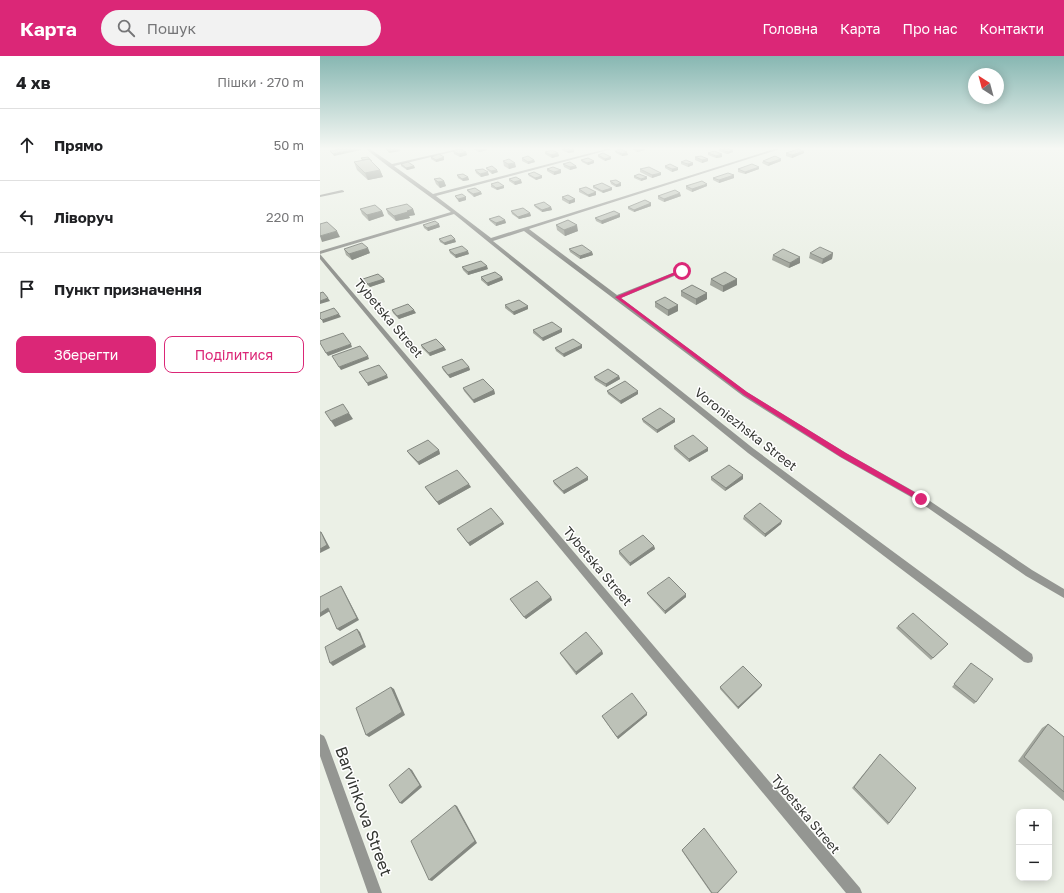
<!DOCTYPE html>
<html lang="uk">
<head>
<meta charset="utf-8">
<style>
	:root { --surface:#fff; --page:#f2f2f2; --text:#202124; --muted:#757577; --line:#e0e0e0; --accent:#db2777 }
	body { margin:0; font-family:"Golos Text",sans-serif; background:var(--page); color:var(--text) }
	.controls { position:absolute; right:12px; bottom:12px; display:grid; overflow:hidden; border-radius:8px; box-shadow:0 2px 10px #0003 }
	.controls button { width:36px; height:36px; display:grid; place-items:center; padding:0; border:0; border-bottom:1px solid var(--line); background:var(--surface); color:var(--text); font:20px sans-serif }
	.compass { position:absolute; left:648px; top:12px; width:36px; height:36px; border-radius:50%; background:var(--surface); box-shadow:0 2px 10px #0003; rotate:324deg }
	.stop { position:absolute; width:12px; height:12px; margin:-9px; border:3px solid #db2777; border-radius:50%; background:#fff }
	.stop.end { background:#db2777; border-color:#fff; box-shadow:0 1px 4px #0008 }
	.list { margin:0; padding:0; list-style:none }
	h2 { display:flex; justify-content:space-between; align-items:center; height:52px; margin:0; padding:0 16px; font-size:17px }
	h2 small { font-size:13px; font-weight:400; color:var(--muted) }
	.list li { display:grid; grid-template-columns:26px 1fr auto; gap:12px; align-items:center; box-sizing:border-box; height:72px; padding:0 16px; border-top:1px solid var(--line) }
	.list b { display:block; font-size:15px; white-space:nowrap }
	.list em { font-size:13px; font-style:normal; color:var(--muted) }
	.actions { display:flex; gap:8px; padding:12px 16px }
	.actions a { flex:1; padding:9px 0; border:1px solid var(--accent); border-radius:8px; text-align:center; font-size:14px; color:var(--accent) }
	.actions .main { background:var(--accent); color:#fff }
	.icon { flex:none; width:22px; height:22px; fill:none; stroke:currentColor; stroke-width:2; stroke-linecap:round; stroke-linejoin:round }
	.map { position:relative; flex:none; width:744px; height:837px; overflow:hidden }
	header { display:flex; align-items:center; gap:24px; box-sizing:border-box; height:56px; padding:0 20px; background:var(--accent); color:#fff }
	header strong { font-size:19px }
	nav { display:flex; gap:22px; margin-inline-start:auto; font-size:14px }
	.search { width:280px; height:36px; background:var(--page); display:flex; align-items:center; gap:10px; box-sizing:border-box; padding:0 14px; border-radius:22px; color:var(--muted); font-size:15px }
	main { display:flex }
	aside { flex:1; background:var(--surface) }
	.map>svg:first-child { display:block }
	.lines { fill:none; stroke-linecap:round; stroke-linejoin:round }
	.street { fill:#949692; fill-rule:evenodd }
	.wall { fill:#a3a79e }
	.shaded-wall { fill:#848881 }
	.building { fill:#bdc2b8; stroke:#848881 }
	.route { fill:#db2777 }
	.labels { text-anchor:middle; stroke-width:3; stroke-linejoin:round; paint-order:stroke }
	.street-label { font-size:13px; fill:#343632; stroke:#fff }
	.near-street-label { font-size:16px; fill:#343632; stroke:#fff }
</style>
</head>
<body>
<header>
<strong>Карта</strong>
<div class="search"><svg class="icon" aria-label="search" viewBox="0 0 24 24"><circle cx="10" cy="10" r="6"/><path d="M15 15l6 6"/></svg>Пошук</div>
<nav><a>Головна</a><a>Карта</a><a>Про нас</a><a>Контакти</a></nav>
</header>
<main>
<aside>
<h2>4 хв<small>Пішки · 270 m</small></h2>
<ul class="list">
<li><svg class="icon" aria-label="ahead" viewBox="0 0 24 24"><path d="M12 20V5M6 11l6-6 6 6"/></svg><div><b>Прямо</b></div><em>50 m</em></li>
<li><svg class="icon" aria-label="left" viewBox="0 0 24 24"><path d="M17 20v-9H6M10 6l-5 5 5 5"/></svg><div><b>Ліворуч</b></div><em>220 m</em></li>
<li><svg class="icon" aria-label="arrive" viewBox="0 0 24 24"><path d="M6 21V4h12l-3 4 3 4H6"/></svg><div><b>Пункт призначення</b></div></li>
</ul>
<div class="actions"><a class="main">Зберегти</a><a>Поділитися</a></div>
</aside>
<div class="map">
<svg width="744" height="837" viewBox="0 0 744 837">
	<rect width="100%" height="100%" fill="#ebf0e6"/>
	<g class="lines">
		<path class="street" d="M46 93H50L72 108 138 93H144L74 110 113 138 286 93H292L116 140 171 182 454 93H460L209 173 297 239 360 214H364V216L301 242 427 336 526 397 604 441 712 514 744 533V542L706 520 598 445 520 401 423 340 204 175 173 185 434 393 712 598 713 602 712 606 708 607 704 606 428 397 134 158 0 198 540 832 542 837H526L0 203V195L131 156 69 111Z
			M22 134 24 135V136L0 141V139Z
			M0 678 4 680 6 684 62 837H48L0 700Z"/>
	</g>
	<path class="wall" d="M153 93H167V94L159 96Z
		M242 93H253L254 96 248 97 242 94Z
		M312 93H325V94L317 96Z
		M399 93H411L413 94V96L407 98 399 95Z
		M133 95 146 96 147 99 140 101 134 98Z
		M295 95 308 99 302 100 296 97Z
		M225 96 238 97 239 100 232 102 225 98Z
		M388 97 402 101 396 102 388 99Z
		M466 97H484L472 102 466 100Z
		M278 99 291 103 285 105 278 101Z
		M111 101H124V104L116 106 111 103Z
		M375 101 388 103V105L382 107 375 104Z
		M41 102 53 107 60 114 63 121 48 124 37 114 34 106 42 105Z
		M202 102 214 104 215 106 208 108 202 105Z
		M261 104 274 105V107L268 109 262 106Z
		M183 105 196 111 189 113 184 110Z
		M443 105H461L448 110 442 107Z
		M361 106 373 109 368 111 361 108Z
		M81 108 94 110 95 112 87 114 81 110Z
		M243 108 257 112 250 114 244 111Z
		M345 110 358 114 352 116 345 112Z
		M439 111V113L425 118 418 116V113Z
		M166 112 178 116 172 118 167 114Z
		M227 113 241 114V117L234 119 227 115Z
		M320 113 341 117V119L332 122 320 116Z
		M155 114 169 119 161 121 156 117Z
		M208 118 222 120V122L216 124 209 120Z
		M137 119 148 121 149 124 143 125 138 122Z
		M414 119V122L399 127 393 124V122Z
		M314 120 327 123 321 125 314 122Z
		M114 123 124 125 126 130 120 132 116 128Z
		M189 123 202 127 195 129 189 125Z
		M290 125 301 130 296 131 291 128Z
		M171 128 184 132 177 134 171 131Z
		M273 130 292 132V134L283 137 273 132Z
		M366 130H387L372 136 366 133Z
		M259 133 276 136V139L269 141 259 136Z
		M147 134 162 138 154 141 148 136Z
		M135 140 146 141V144L139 146 136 142Z
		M338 140H361L344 146 338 143Z
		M242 141 255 143V146L249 148 242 144Z
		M331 147V150L314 156 308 153V151Z
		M214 149 231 151 232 154 222 156 215 151Z
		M40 153 62 155 64 160 49 165 42 158Z
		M66 153H93L95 159 89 160 90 162 76 165 68 158Z
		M191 155 210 157 211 160 199 163 192 158Z
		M300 161 282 168 276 165 275 162Z
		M169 163 185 164 186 167 176 170 170 165Z
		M103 169 120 171 108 175 104 172Z
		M236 169 258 175 245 180 237 174Z
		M119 183 136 186 125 189 120 186Z
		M24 193 50 197 32 204 26 199Z
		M249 193 272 196 273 199 260 203 250 196Z
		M129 194 149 198 136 202 130 197Z
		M490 197H513L512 203 502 208 489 202Z
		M453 199 480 207 469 212 452 204Z
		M142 211 168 213 148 219 143 214Z
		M161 221H182L183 224 168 230 161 224Z
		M43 223 65 226 50 231 44 226Z
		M391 223H417V229L403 236 390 229Z
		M361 235 387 237V243L376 249 361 240Z
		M335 246 358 249V255L348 260 335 251Z
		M185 249 208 250V253L194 259 185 252Z
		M72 254 96 257 79 263 73 257Z
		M242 273V276L223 285 213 277V274Z
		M101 289 124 291 126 294 110 300 102 292Z
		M262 289V292L244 301 236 295 235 292Z
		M122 311H149L150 314 130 322 123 314Z
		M299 320 300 323 286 331 275 324 274 321Z
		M143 332 174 334 175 338 154 347 144 335Z
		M287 335 318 338 301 348 288 338Z
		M322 363H355V366L337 377 323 366Z
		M354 390 388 395 369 406 354 393Z
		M119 394 120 398 99 409 89 398 87 395Z
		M268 421V424L244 438 234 428 233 425Z
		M391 421 423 423 405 435 391 424Z
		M105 431H151L119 449 107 434Z
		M424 460 461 468 445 481 423 463Z
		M183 466 184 468 150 490 139 475 137 473Z
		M334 490 335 493 310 510 299 498V495Z
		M327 537 366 541 345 558 328 539Z
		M231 541 232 544 206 563 192 546 190 543Z
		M578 570 626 590 611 604 576 572Z
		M282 595 283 598 256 619 241 599 240 597Z
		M651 607 656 646 654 648 632 631Z
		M442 629 441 631 418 653 400 633V631Z
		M327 659 298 683 283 662 282 660Z
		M728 668 744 681V745L698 705 722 672Z
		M560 698 569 767 568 769 532 732Z
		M362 794 417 816 398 837H391L362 795Z"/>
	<path class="shaded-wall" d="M35 93H41V94L14 100 13 98Z
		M79 93 80 95 69 97 68 95Z
		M161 93H167V94L159 96 158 94Z
		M254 93V96L248 97 247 95Z
		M320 93H325V94L317 96V94Z
		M413 94V96L407 98 408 96Z
		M484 95V97L472 102V99Z
		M146 96 147 99 140 101 139 98Z
		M307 96 308 99 302 100V98Z
		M238 97 239 100 232 102 231 99Z
		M402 98V101L396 102V100Z
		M124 101V104L116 106V104Z
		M291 101V103L285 105V103Z
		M388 103V105L382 107V104Z
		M461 103V105L448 110 449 107Z
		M214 104 215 106 208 108V106Z
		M274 105V107L268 109 267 107Z
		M195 107 196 111 189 113 188 108Z
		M373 107V109L368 111V108Z
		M94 110 95 112 87 114 86 112Z
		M256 110 257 112 250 114V111Z
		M439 111V113L425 118V116Z
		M358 112V114L352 116V113Z
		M60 114 63 121 48 124 45 117Z
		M177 114 178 116 172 118 171 115Z
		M241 114V117L234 119V116Z
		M168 116 169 119 161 121 160 118Z
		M341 117V119L332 122V119Z
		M414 119V122L399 127V124Z
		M222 120V122L216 124 215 122Z
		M148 121 149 124 143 125 142 123Z
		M327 121V123L321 125V123Z
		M201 124 202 127 195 129 194 126Z
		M124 125 126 130 120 132 118 126Z
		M301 127V130L296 131V129Z
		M387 128V130L372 136V133Z
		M184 130V132L177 134 176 132Z
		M292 132V134L283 137 282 135Z
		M161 136 162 138 154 141 153 138Z
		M276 136V139L269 141 268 139Z
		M360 137 361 140 344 146V143Z
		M146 141V144L139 146 138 143Z
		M255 143V146L249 148V145Z
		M331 147V150L314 156V154Z
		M231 151 232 154 222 156V154Z
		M93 153 95 159 89 160 90 162 76 165 74 160Z
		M62 155 64 160 49 165 47 159Z
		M210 157 211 160 199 163 198 161Z
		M300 158V161L282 168 281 165Z
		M185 164 186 167 176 170V167Z
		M119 168 120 171 108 175 107 172Z
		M257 169 258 175 245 180 244 174Z
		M17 175 20 181 2 186 0 180Z
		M135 183 136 186 125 189 124 187Z
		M48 192 50 197 32 204 29 198Z
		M148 195 149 198 136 202 135 199Z
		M272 196 273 199 260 203V200Z
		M513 197 512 203 502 208 503 203Z
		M480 201V207L469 212 470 207Z
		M167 210 168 213 148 219V216Z
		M182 221 183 224 168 230 167 227Z
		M64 223 65 226 50 231 48 228Z
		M417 223V229L403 236V230Z
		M387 237V243L376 249V243Z
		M8 242 10 245 0 248V245Z
		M358 249V255L348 260V254Z
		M208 250V253L194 259 193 256Z
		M94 254 96 257 79 263 77 260Z
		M19 258 21 261 3 267 2 264Z
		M242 273V276L223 285 222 282Z
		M31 288 32 291 8 300 6 297Z
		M262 289V292L244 301 243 298Z
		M124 291 126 294 110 300 109 297Z
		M48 300 49 303 21 314 19 311Z
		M149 311 150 314 130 322 128 319Z
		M67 319 68 322 48 330 47 327Z
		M299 320 300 323 286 331V328Z
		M174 334 175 338 154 347 153 344Z
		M318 335V338L301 348 300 345Z
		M29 357 33 363 15 371 11 365Z
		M355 363V366L337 377V374Z
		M388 392V395L369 406V403Z
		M119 394 120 398 99 409 98 406Z
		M423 419V423L405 435 406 432Z
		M268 421V424L244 438 243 435Z
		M149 428 151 431 119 449 117 446Z
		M462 465 461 468 445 481V478Z
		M183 466 184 468 150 490 148 487Z
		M1 476 3 479 10 492 0 497Z
		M334 490 335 493 310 510V507Z
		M21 530 23 533 39 564 20 575 17 573Z
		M366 538V541L345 558V555Z
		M231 541 232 544 206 563 204 561Z
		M8 552 10 555 0 561V557Z
		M37 573 40 576 46 591 13 610 10 607Z
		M282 595 283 598 256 619V616Z
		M442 629 441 631 418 653V651Z
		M71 631 74 633 85 659 49 681 46 679Z
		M327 657V659L298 683 297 681Z
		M89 712 92 714 102 731 82 748 80 747Z
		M135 749 137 750 157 787 112 825 109 824Z"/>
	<path class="building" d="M20 93H35L13 98 10 95Z
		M66 93H78L68 95Z
		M140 93 146 96 139 98 133 95Z
		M244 93H254L247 95Z
		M301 93 307 96 302 98 295 95Z
		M400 93H411L413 94 408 96Z
		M478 93 484 95 472 99 466 97Z
		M232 94 238 97 231 99 225 96Z
		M394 95 402 98 396 100 388 97Z
		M283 97 291 101 285 103 278 99Z
		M119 98 124 101 116 104 111 101Z
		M208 100 214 104 208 106 202 102Z
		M381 100 388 103 382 104 375 101Z
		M455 100 461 103 449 107 443 105Z
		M48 101 52 105H51L49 103 43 104 41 102Z
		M268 102 274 105 267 107 261 104Z
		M49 103 60 114 45 117 34 106Z
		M189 103 195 107 188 108 183 105Z
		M366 104 373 107 368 108 361 106Z
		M88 106 94 110 86 112 81 108Z
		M250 106 256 110 250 111 243 108Z
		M350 108 358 112 352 113 345 110Z
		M432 108 439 111 425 116 418 113Z
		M172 110 177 114 171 115 166 112Z
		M233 111 241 114 234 116 227 113Z
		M329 111 341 117 332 119 320 113Z
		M163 113 168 116 160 118 155 114Z
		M214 116 222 120 215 122 208 118Z
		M408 117 414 119 399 124 393 122Z
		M143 118 148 121 142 123 137 119Z
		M319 118 327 121 321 123 314 120Z
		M196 121 201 124 194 126 189 123Z
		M120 122 124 125 118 126 114 123Z
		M296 124 301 127 296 129 290 125Z
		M382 125 387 128 372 133 366 130Z
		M178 126 184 130 176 132 171 128Z
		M282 127 292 132 282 135 273 130Z
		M266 131 276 136 268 139 259 133Z
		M155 132 161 136 153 138 147 134Z
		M355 134 360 137 344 143 338 140Z
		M142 138 146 141 138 143 135 140Z
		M248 139 255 143 249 145 242 141Z
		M325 144 331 147 314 154 308 151Z
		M224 146 231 151 222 154 214 149Z
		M87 148 93 153 87 155 88 156 74 160 66 153Z
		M55 149 62 155 47 159 40 153Z
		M203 152 210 157 198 161 191 155Z
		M294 155 300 158 281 165 275 162Z
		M179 160 185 164 176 167 169 163Z
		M248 164 257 169 244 174 236 169Z
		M115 165 119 168 107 172 103 169Z
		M7 166 17 175 0 180V168Z
		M131 179 135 183 124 187 119 183Z
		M42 187 48 192 29 198 24 193Z
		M262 189 272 196 260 200 249 193Z
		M142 190 148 195 135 199 129 194Z
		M500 191 513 197 503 203 490 197Z
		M463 193 480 201 470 207 453 199Z
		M161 205 167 210 148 216 142 211Z
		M175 216 182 221 167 227 161 221Z
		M405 216 417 223 403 230 391 223Z
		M58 218 64 223 48 228 43 223Z
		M372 229 387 237 376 243 361 235Z
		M3 236 8 242 0 245V237Z
		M345 241 358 249 348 254 335 246Z
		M199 244 208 250 193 256 185 249Z
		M88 248 94 254 77 260 72 254Z
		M14 252 19 258 2 264 0 262V257Z
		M232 266 242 273 222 282 213 274Z
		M23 277 31 288 6 297 0 287V285Z
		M116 283 124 291 109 297 101 289Z
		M253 283 262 289 243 298 235 292Z
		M40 290 48 300 19 311 12 300Z
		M142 303 149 311 128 319 122 311Z
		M59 309 67 319 47 327 39 316Z
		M288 313 299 320 286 328 274 321Z
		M163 323 174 334 153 344 143 332Z
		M305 325 318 335 300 345 287 335Z
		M23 348 29 357 11 365 5 356Z
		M340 352 355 363 337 374 322 363Z
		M373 379 388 392 369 403 354 390Z
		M108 384 119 394 98 406 87 395Z
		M409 409 423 419 406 432 391 421Z
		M257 411 268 421 243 435 233 425Z
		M137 414 149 428 117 446 105 431Z
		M440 447 462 465 445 478 424 460Z
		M171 452 183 466 148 487 137 473Z
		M0 476H1L7 489 0 493Z
		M323 479 334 490 310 507 299 495Z
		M349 521 366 538 345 555 327 537Z
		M217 525 231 541 204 561 190 543Z
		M21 530 37 562 17 573 8 552 0 557V541Z
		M593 557 628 588 613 602 578 570Z
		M37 573 44 588 10 607 5 591Z
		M266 576 282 595 256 616 240 597Z
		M651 607 673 623 656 646 634 628Z
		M423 610 442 629 418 651 400 631Z
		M71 631 82 656 46 679 36 652Z
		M312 637 327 657 297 681 282 660Z
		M728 668 744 681V736L704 701Z
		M560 698 596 732 569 767 534 731Z
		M89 712 100 729 80 747 69 729Z
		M135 749 155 785 109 824 91 785Z
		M384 772 417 816 397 837H392L362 794Z"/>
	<linearGradient id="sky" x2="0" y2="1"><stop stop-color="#87b7b2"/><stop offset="0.44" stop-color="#f6f8f4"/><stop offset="1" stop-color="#f6f8f4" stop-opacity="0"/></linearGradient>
	<rect width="744" height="210" fill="url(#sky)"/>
	<path class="route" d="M360 214 364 215 301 242 427 336 526 397 603 441V444H598L521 401 424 339 295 241Z"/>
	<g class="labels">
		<g class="street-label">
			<text transform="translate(69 262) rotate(50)" y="5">Tybetska Street</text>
			<text transform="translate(426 373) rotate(38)" y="5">Voroniezhska Street</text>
			<text transform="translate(278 510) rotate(50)" y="5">Tybetska Street</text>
			<text transform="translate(486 758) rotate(50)" y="5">Tybetska Street</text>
		</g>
		<g class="near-street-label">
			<text transform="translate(44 755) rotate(70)" y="6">Barvinkova Street</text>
		</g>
	</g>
</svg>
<div class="controls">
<button>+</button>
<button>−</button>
</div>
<svg class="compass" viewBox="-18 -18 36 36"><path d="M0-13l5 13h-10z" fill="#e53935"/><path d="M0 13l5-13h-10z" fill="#757577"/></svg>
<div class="stop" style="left:362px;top:215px"></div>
<div class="stop end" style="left:601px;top:443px"></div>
</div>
</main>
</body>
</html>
